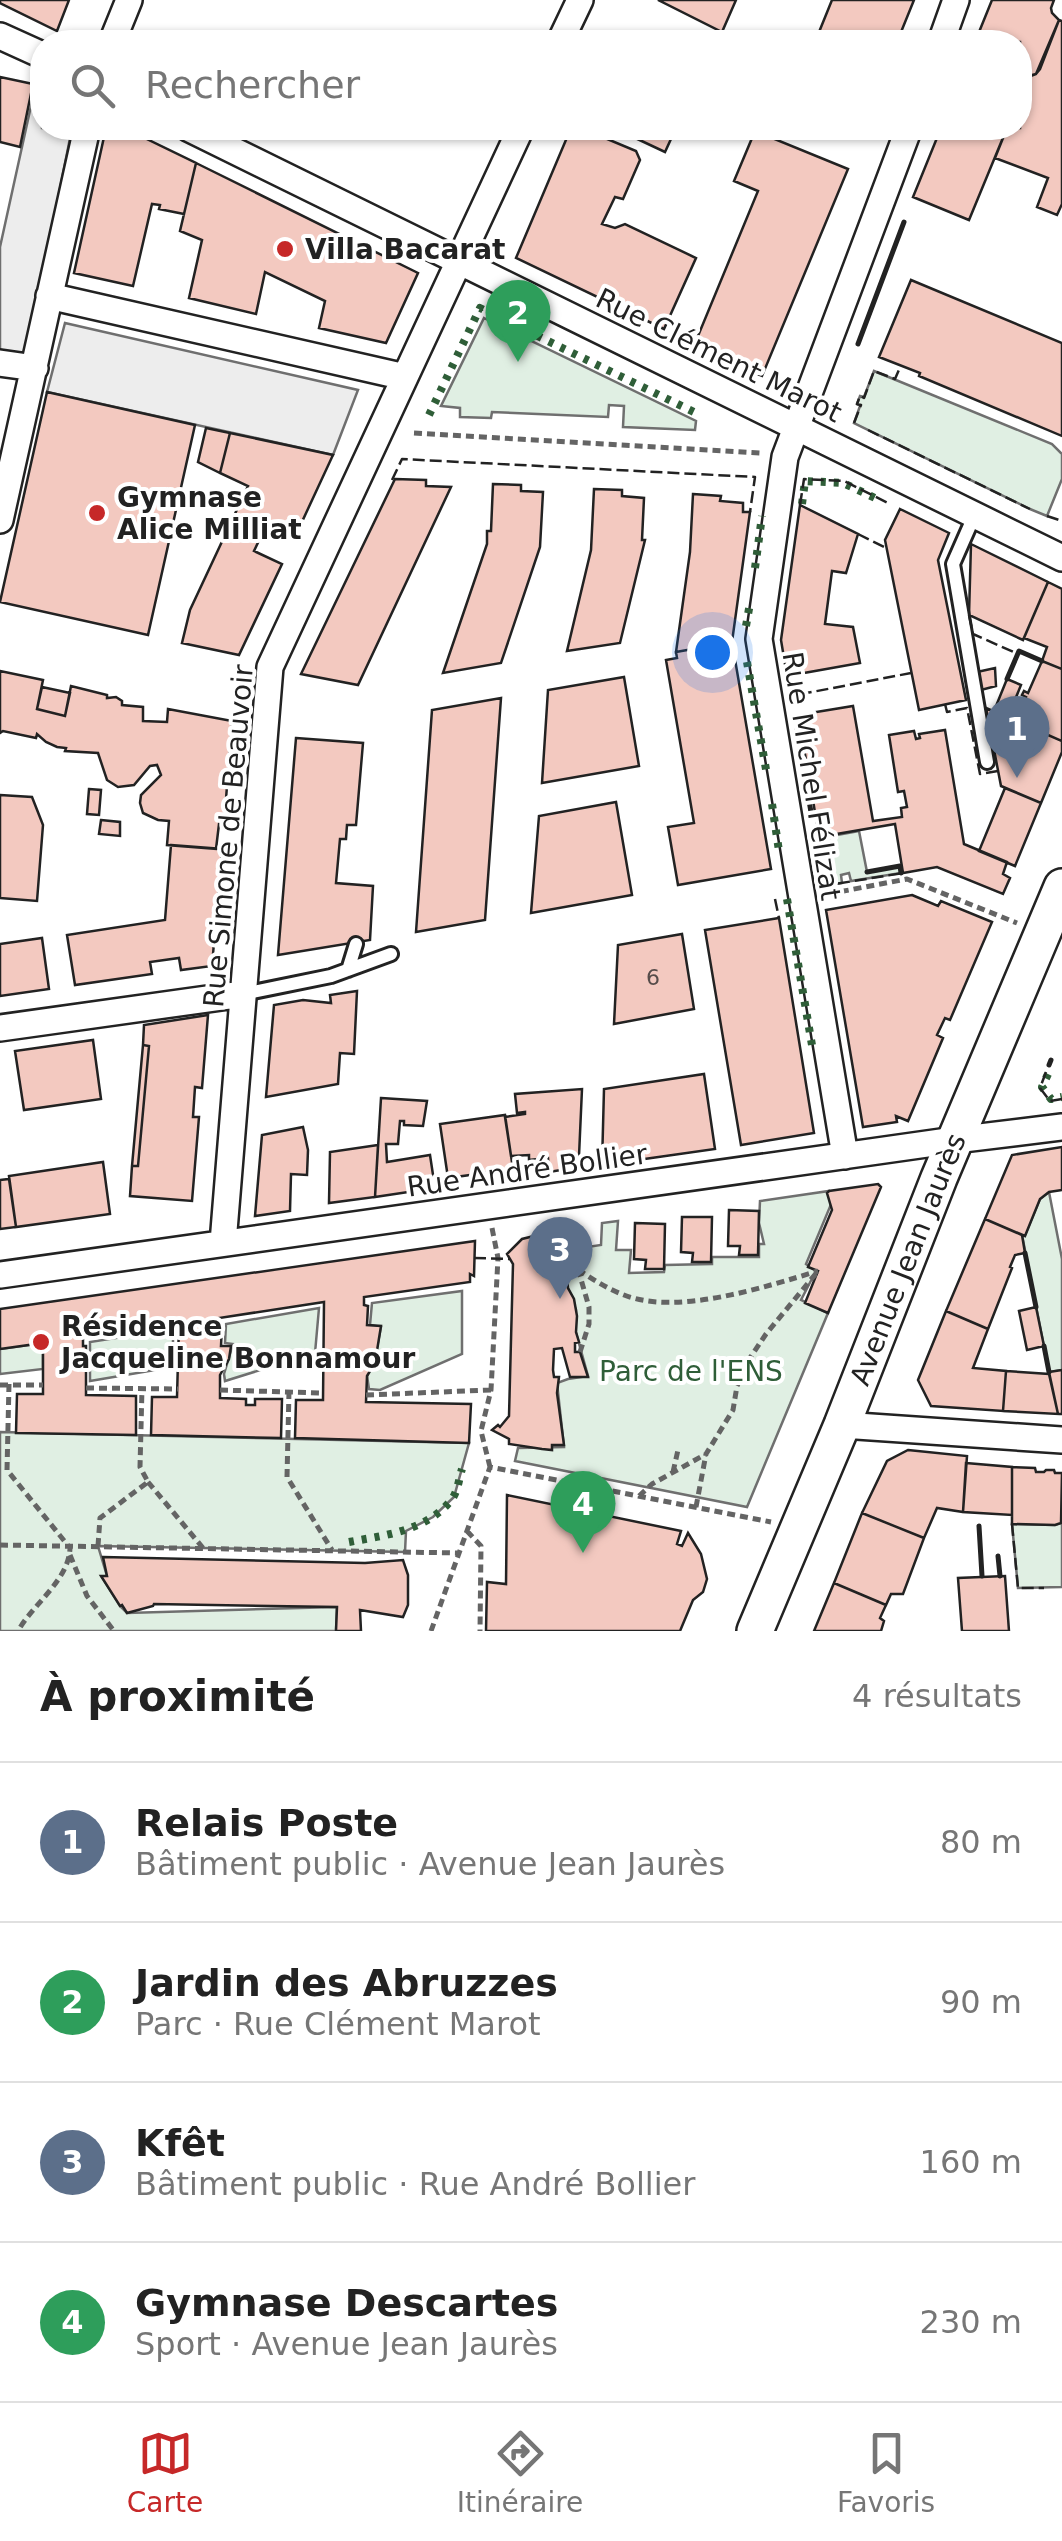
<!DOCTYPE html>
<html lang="fr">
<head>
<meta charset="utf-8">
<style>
	:root { --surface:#fff; --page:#f2f2f2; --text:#222; --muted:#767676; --line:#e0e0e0; --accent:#c62828 }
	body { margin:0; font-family:"DejaVu Sans",sans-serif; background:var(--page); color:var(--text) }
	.you { position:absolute; left:712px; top:652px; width:35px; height:35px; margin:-25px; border:8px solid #fff; border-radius:50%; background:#1a73e8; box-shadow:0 0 0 15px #1a73e833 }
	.badge { display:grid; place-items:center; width:65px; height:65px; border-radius:50%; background:var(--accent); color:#fff; font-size:32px; font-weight:700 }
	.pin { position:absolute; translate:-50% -82px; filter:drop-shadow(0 2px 5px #0008) }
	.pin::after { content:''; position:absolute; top:52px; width:35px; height:30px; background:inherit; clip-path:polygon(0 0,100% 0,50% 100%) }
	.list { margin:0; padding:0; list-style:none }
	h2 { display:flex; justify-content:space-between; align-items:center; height:130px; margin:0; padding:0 40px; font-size:42px }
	h2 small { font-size:32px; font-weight:400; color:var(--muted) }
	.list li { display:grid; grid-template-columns:65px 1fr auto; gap:30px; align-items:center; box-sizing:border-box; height:160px; padding:0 40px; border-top:2px solid var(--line) }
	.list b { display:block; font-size:38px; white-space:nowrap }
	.list p { margin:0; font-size:32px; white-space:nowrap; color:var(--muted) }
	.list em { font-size:32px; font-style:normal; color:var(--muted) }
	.icon { flex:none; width:55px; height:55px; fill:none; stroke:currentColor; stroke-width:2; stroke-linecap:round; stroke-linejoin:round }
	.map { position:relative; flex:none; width:1062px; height:1631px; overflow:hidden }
	.search { position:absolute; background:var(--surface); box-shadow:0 2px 8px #0004; left:30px; right:30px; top:30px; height:110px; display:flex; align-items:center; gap:25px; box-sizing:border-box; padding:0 35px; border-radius:40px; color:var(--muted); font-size:38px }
	.sheet { height:770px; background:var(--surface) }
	nav { display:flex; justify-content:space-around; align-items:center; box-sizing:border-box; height:140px; border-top:2px solid var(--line); background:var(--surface); font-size:28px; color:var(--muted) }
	nav a { display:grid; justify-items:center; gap:5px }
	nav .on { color:var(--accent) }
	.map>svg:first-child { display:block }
	.green { fill:#e0efe3; stroke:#6f6f6f; stroke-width:2.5 }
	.parking { fill:#ededed; stroke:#6f6f6f; stroke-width:2.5 }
	.building { fill:#f3c9c0; stroke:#222; stroke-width:2.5 }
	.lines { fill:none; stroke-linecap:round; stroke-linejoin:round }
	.lane-casing { stroke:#222; stroke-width:18 }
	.street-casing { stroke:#222; stroke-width:30 }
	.secondary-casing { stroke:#222; stroke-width:40 }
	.path { stroke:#646464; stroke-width:5; stroke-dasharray:8 5; stroke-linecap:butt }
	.lane { stroke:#fff; stroke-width:12 }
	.street { stroke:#fff; stroke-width:25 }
	.secondary { stroke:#fff; stroke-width:35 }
	.hedge { stroke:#2f5e38; stroke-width:8; stroke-dasharray:5 8; stroke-linecap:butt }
	.fence { stroke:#222; stroke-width:2.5; stroke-dasharray:12 5; stroke-linecap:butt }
	.wall { stroke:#222; stroke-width:5 }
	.poi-dot { fill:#c62828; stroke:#fff; stroke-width:4 }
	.labels { text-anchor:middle; stroke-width:8; stroke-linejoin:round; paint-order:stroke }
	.number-label { font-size:22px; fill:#564c4a }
	.poi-label { font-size:28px; font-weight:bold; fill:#222; stroke:#fff; text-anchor:start }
	.street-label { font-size:28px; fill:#222; stroke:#fff }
	.park-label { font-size:28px; fill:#2f5e38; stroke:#fff }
</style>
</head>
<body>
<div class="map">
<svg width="1062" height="1631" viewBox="0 0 1062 1631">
	<rect width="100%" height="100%" fill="#fff"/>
	<path class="green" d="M484 318 696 421 695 430 623 427 624 406 609 405 608 417 492 412 491 418 460 417V408L441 406Z
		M874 371 1052 444 1062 454V479L1047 516 1030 509 854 423 860 406 857 404 860 396 864 397Z
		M859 831 867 872 900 866 901 873 851 881 849 873 841 875 842 883 823 886 815 839Z
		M829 1191 832 1202 806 1264 816 1271 801 1300 828 1313 747 1507 515 1461 518 1448 564 1447 557 1383 568 1379 588 1376 575 1329 576 1310 568 1289 567 1276 561 1268V1251L601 1245 602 1223 618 1221 616 1250H631L629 1273 664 1272 665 1265 712 1264V1257H759V1244H764L759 1223 760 1201Z
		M1049 1192 1062 1259V1370L1049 1372 1022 1235H1025L1040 1199Z
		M462 1291V1354L380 1390 369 1389 367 1376 376 1353 381 1327 370 1325 372 1303Z
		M319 1308 315 1353 225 1381 224 1374 233 1344 225 1343 226 1324Z
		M173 1329V1367L90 1381V1342Z
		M43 1343V1369L0 1374V1349Z
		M0 1432 469 1443 454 1497 433 1517 406 1531 405 1552 98 1546 107 1576 102 1577 120 1606 127 1613 337 1607 336 1631H0Z
		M1062 1519V1587L1018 1588 1012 1524 1055 1525 1061 1523Z"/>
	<path class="parking" d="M40 65 42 66V128H72L26 360 0 357V247Z
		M65 323 358 390 333 455 47 392Z"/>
	<path class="building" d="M0 0H69L57 31 0 3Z
		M658 0H736L722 32Z
		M832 0H914L897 42H815Z
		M992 0H1054L1051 8 1052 13 1059 20 1036 74 1031 76 1020 72V42H975Z
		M1059 20 1062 21V204L1057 215 1037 207 1048 178 995 158 1007 128H1020V97L1028 76 1036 74 1040 69Z
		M0 77 33 84 20 147 0 142Z
		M106 128H124L196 163 184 214 159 209 160 205 152 204 133 286 74 273Z
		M571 128H581L636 151 640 160 623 199 615 197 602 224 615 228 625 224 696 258 664 329 516 258Z
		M614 128H676L665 152Z
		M941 128H1007L969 220 913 197Z
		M755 131 848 169 762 376 693 348 758 191 734 181Z
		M196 163 418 273 386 343 319 328 325 301 265 272 256 314 189 298 202 240 180 231Z
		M911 280 1062 343V436L919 376 920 373 879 357Z
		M47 392 195 425 148 635 0 602Z
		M206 428 230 433 220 473 198 462Z
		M230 433 333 455 294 539 266 526 254 551 282 564 239 655 182 643 190 610 248 486 220 473Z
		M395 479 426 480V486L451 487 358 685 301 674Z
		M493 484 521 485V491L543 492 540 547 501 663 443 673 487 544V531H491Z
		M594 489 622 490V496L644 498 642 540H645L620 643 567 651 591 550Z
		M693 494 721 496 720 501 743 503V512H750L732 642 676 652 690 552Z
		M800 505 858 534 846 573 832 571 825 624 853 627 860 663 787 676 781 640Z
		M900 509 949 533 938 560 966 700 919 710 885 540Z
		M971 544 1048 582 1023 640 969 615Z
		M1048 582 1062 589V669L1042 661 1047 647 1024 638Z
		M732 642 771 869 678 885 668 827 694 823 666 660 677 658 676 652Z
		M1042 661 1062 669V741L1016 721 1026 697 1022 695 1024 691 1028 693Z
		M995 668 996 686 981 690 977 672Z
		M0 671 43 680 37 709 65 716 71 686 107 695V698L116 697 122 701V705L143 707V721L167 722 168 709 232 721 224 825 219 824 216 849 167 845 169 821 158 820 143 813 140 803 141 795 161 775 157 765 150 766 134 785 118 787 107 780 98 753 65 751 66 748 57 747 46 742 37 734 36 738 3 731 0 733Z
		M624 677 639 766 542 783 548 690Z
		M1007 679 1021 685 1008 717 994 711Z
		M42 687 70 693 65 716 37 709Z
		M501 698 485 920 416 932 432 710Z
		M853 706 873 821 902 817 901 808 907 807 904 791 898 792 889 735 914 731 916 739 920 738 919 734 945 730 964 844 1007 862 1003 874 1010 878 1003 894 937 867 903 873 895 824 819 837 811 788 817 787 814 770 808 771 798 715Z
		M986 708 1062 741V752L1041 803 1001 786Z
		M296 738 363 743 356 825H347L346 839H340L336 883 373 886 370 940 278 955Z
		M1005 788 1041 803 1015 866 979 851Z
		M89 789 101 790 99 815 87 814Z
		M0 795 32 797 43 825 37 901 0 898Z
		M616 802 632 895 531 913 539 816Z
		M101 820 120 822V836L99 834Z
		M171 845 222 849 212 966 181 970 179 958 150 962 152 974 75 985 67 935 165 920Z
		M912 895 938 906 941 901 992 922 950 1020 945 1018 937 1035 943 1038 908 1121 896 1116 897 1122 863 1127 826 910Z
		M779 918 814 1133 741 1145 705 930Z
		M682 934 694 1009 614 1024 618 945Z
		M42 938 49 989 0 996V944Z
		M357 991 354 1054 340 1053 338 1084 266 1097 274 1005 303 1000 331 1003 330 995Z
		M208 1015 202 1088 195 1087 193 1117H199L192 1201 130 1196 132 1166H138L149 1046 143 1045 144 1025Z
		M93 1040 101 1099 24 1110 15 1051Z
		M143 1045 149 1046 138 1166H132Z
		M704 1074 715 1149 602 1165 604 1089Z
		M582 1089 579 1156 561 1157V1170L549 1172 548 1158 529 1160V1155L511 1156 505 1117 525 1114V1112L517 1113 515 1094Z
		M381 1098 427 1101 423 1126 404 1125V1121H400L398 1144H386L387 1162 430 1155 435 1188 375 1197Z
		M505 1115 513 1169 448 1178 440 1124Z
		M303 1127 308 1150 307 1175 291 1174 290 1211 255 1216 262 1135Z
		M378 1145 375 1197 329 1203 330 1152Z
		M1062 1147V1190L1049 1192 1040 1199 1025 1236 985 1219 1012 1155Z
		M103 1162 110 1214 16 1227 9 1176Z
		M9 1179 16 1227 0 1229V1180Z
		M878 1184 881 1187 828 1313 805 1303 818 1271 808 1267 832 1210 827 1193 829 1191Z
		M729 1210 759 1211 758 1255H739L740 1246H728Z
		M682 1217H712L711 1262H692L693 1253 681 1252Z
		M985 1219 1022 1235 1025 1253 1015 1255 1010 1267 1012 1268 988 1329 946 1311Z
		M635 1223 665 1224 664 1269H645L646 1260 634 1259Z
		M558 1230 557 1254 560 1265 566 1273 568 1288 574 1299 577 1316 576 1332 579 1342 575 1343V1352H580L588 1377H570L562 1348 554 1349 553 1370 554 1377H559L557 1393 564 1445H552V1450L542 1449 509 1444V1439L492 1430 498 1425 500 1427 509 1416 513 1264 507 1254 522 1239Z
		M475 1241 474 1276 470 1274V1282L364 1297V1305L368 1306 367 1325 381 1326 375 1363 367 1376 366 1402 471 1404 469 1443 295 1438 296 1400H323L324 1302 219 1318V1326H222L221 1346H231L229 1359 220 1375V1398L246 1399V1405H255V1399H282L281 1438 151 1435 152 1397H177L179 1324 83 1337V1346H86V1395L136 1396V1435L16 1433 17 1394H43V1343L0 1349V1309Z
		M1036 1307 1044 1346 1027 1350 1019 1311Z
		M946 1311 988 1329 973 1368 1006 1371 1003 1411 931 1406 918 1380Z
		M1062 1370V1414H1058L1049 1372Z
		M1006 1371 1049 1374 1058 1414 1003 1411Z
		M908 1450 967 1456 963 1512 937 1508 924 1538 862 1513 887 1461Z
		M966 1463 1012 1467V1515L963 1512Z
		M1012 1467 1035 1468 1036 1472H1044L1046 1470H1054L1055 1473H1062L1061 1523 1055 1525 1012 1524Z
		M507 1495 681 1531 677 1544 682 1546 688 1533 701 1554 707 1579 703 1592 693 1600 680 1631H486L487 1582 506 1584Z
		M862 1513 924 1538 903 1594H891L886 1605 834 1583Z
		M103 1557 365 1563 403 1560 408 1575V1605L403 1617 360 1610 361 1631H336L337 1607 154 1604 153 1606 127 1613 122 1605 120 1606 101 1576H107Z
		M1005 1576 1009 1631H962L958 1578Z
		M834 1583 886 1605 880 1618 884 1621 881 1631H814Z"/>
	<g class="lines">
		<defs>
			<path id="lane" d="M975 514 953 564 987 762
				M348 970 356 944
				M243 994 331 976 391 954"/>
			<path id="street" d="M0 36 42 55
				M112 42 129 0
				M560 42 580 0
				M941 42 956 0
				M188 128 1062 558
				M49 296 405 377
				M0 363 35 368
				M0 520 87 128
				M0 1028 243 994
				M845 1156 759 639 785 457 909 128
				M223 1243 270 667 521 128
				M0 1275 955 1140 1062 1127
				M842 1425 1062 1440"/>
			<g id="secondary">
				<path id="s1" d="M755 1631 842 1425 939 1178 1062 887"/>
			</g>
		</defs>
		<use href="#lane" class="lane-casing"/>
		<use href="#street" class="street-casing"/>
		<use href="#secondary" class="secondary-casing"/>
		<path class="path" d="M414 433 760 453
			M828 894 907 879 1017 923
			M557 1254C577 1269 600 1286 624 1295 677 1316 765 1287 818 1271
			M578 1269 589 1307V1324L580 1352
			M9 1384 7 1470 70 1548C69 1580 33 1604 18 1631
			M0 1385H43
			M86 1388 178 1389
			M220 1390 323 1393
			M289 1391 287 1477 332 1550
			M366 1395 491 1390
			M490 1467 481 1431 491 1390 498 1258 492 1228
			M673 1472 678 1450
			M148 1482 203 1548
			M639 1496 652 1484 706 1454
			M696 1507 706 1454 733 1410 737 1386 750 1358 766 1334 818 1271
			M467 1531 481 1546 480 1631
			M0 1545 459 1553
			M98 1546 100 1518 148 1482 140 1467 142 1388
			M70 1555 87 1596 114 1631
			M431 1631 490 1467 771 1522"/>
		<use href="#lane" class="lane"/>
		<use href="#street" class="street"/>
		<use href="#secondary" class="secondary"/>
		<path class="hedge" d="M429 415 480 308 694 412
			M802 504 805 481 843 483 875 498
			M755 568 762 516
			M746 626 750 603
			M747 662 767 775
			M772 804 779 851
			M787 899 813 1051
			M1048 1074 1042 1087 1051 1099 1062 1097
			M349 1542C386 1535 427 1531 452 1499 458 1491 459 1478 462 1469"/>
		<path class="fence" d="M854 423 861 405 857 404 860 396 864 398 874 371 895 379 901 365
			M868 430 1030 509
			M392 480 402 459 755 477 750 512
			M800 505 804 479 844 481 888 503
			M1047 516 1062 521
			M858 534 886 548
			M969 615 973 634 1018 654
			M792 704 791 696 911 673
			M945 704 947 712 967 708 980 774 998 771
			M819 837 815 838 823 886 903 873
			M775 899 779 918
			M1046 1072 1040 1088 1050 1101 1062 1099
			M474 1258 510 1259
			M1012 1524 1018 1588H1044"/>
		<path class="wall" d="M858 344 904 222
			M1007 679 1019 651 1042 661
			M801 730H797L812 818H815
			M867 872 900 866 901 873
			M1049 1065 1051 1060
			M1025 1253 1036 1307
			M1044 1346 1049 1372
			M979 1526 982 1576
			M998 1556 1000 1576"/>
	</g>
	<g class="poi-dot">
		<circle cx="285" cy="249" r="10"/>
		<circle cx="97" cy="513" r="10"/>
		<circle cx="41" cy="1342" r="10"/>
	</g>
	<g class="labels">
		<g class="number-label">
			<text x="653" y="985">6</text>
		</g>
		<g class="poi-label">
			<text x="305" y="259">Villa Bacarat</text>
			<text x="117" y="507">Gymnase<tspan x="117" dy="32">Alice Milliat</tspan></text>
			<text x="61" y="1336">Résidence<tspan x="61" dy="32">Jacqueline Bonnamour</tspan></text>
		</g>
		<g class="street-label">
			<text transform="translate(719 355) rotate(26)" y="10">Rue Clément Marot</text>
			<text transform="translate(812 776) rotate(81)" y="10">Rue Michel Félizat</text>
			<text transform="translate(228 836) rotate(-85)" y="10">Rue Simone de Beauvoir</text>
			<text transform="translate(527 1170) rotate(-8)" y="10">Rue André Bollier</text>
			<text dy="10" stroke="none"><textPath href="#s1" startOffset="402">Avenue Jean Jaurès</textPath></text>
		</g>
		<g class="park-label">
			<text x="691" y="1381">Parc de l'ENS</text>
		</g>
	</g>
</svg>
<div class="you"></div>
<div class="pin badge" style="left:1017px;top:778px;background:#5c6f8a">1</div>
<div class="pin badge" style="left:518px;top:362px;background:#2e9e5b">2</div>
<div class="pin badge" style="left:560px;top:1299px;background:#5c6f8a">3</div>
<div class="pin badge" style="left:583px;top:1553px;background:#2e9e5b">4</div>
<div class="search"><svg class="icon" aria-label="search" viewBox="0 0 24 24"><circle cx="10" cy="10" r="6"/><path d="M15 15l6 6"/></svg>Rechercher</div>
</div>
<section class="sheet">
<h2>À proximité<small>4 résultats</small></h2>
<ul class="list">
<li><span class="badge" style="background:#5c6f8a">1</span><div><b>Relais Poste</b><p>Bâtiment public · Avenue Jean Jaurès</p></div><em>80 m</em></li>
<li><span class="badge" style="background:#2e9e5b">2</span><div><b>Jardin des Abruzzes</b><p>Parc · Rue Clément Marot</p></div><em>90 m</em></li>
<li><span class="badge" style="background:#5c6f8a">3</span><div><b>Kfêt</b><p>Bâtiment public · Rue André Bollier</p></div><em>160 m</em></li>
<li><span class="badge" style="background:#2e9e5b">4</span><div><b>Gymnase Descartes</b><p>Sport · Avenue Jean Jaurès</p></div><em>230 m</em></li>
</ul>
</section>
<nav>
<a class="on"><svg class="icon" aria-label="map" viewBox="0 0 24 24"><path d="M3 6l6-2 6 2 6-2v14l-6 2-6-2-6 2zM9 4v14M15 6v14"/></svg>Carte</a>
<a><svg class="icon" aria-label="directions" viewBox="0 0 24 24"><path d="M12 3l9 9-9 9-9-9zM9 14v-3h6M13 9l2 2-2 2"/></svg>Itinéraire</a>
<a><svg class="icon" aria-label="saved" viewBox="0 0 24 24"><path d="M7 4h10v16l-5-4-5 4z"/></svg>Favoris</a>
</nav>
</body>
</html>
